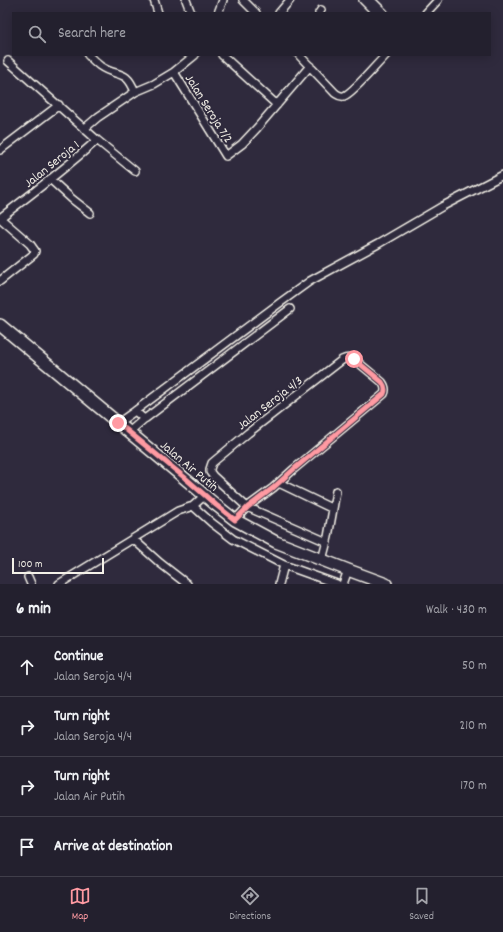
<!DOCTYPE html>
<html lang="en">
<head>
<meta charset="utf-8">
<style>
	:root { --surface:#23202e; --page:#2f2d3a; --text:#f1f3f6; --muted:#a3a3aa; --line:#403e4a; --accent:#ff9aa2 }
	body { margin:0; font-family:Dekko,sans-serif; background:var(--page); color:var(--text) }
	.scale { position:absolute; left:12px; bottom:10px; width:92px; box-sizing:border-box; padding-left:4px; border:2px solid #f4f1e8; border-top:0; font-size:11px; line-height:14px; white-space:nowrap; color:#f4f1e8; -webkit-text-stroke:3px #2f2a3d; paint-order:stroke }
	.stop { position:absolute; width:12px; height:12px; margin:-9px; border:3px solid #ff9aa2; border-radius:50%; background:#fff }
	.stop.end { background:#ff9aa2; border-color:#fff; box-shadow:0 1px 4px #0008 }
	.list { margin:0; padding:0; list-style:none }
	h2 { display:flex; justify-content:space-between; align-items:center; height:52px; margin:0; padding:0 16px; font-size:17px }
	h2 small { font-size:13px; font-weight:400; color:var(--muted) }
	.list li { display:grid; grid-template-columns:26px 1fr auto; gap:12px; align-items:center; box-sizing:border-box; height:60px; padding:0 16px; border-top:1px solid var(--line) }
	.list b { display:block; font-size:15px; white-space:nowrap }
	.list p { margin:0; font-size:13px; white-space:nowrap; color:var(--muted) }
	.list em { font-size:13px; font-style:normal; color:var(--muted) }
	.icon { flex:none; width:22px; height:22px; fill:none; stroke:currentColor; stroke-width:2; stroke-linecap:round; stroke-linejoin:round }
	.map { position:relative; flex:none; width:503px; height:584px; overflow:hidden }
	.search { position:absolute; background:var(--surface); box-shadow:0 2px 10px #0003; left:12px; right:12px; top:12px; height:44px; display:flex; align-items:center; gap:10px; box-sizing:border-box; padding:0 14px; border-radius:0px; color:var(--muted); font-size:15px }
	.sheet { height:292px; background:var(--surface) }
	nav { display:flex; justify-content:space-around; align-items:center; box-sizing:border-box; height:56px; border-top:1px solid var(--line); background:var(--surface); font-size:11px; color:var(--muted) }
	nav a { display:grid; justify-items:center; gap:2px }
	nav .on { color:var(--accent) }
	.map>svg:first-child { display:block }
	.lines { fill:none; stroke-linecap:round; stroke-linejoin:round }
	.street-casing { stroke:#f4f1e8; stroke-width:10 }
	.primary-casing { stroke:#f4f1e8; stroke-width:14 }
	.street { stroke:#2f2a3d; stroke-width:7 }
	.primary { stroke:#2f2a3d; stroke-width:11 }
	.route { stroke:#ff9aa2; stroke-width:5 }
	.labels { text-anchor:middle; stroke-width:4; stroke-linejoin:round; paint-order:stroke }
	.street-label { font-size:13px; fill:#f4f1e8; stroke:#2f2a3d }
</style>
</head>
<body>
<div class="map">
<svg width="503" height="584" viewBox="0 0 503 584">
	<rect width="100%" height="100%" fill="#2f2a3d"/>
	<filter id="ink" filterUnits="userSpaceOnUse"><feTurbulence type="fractalNoise" baseFrequency=".025" numOctaves="2"/><feDisplacementMap in="SourceGraphic" scale="8" xChannelSelector="R" yChannelSelector="G"/><feConvolveMatrix kernelMatrix="1 2 1 2 8 2 1 2 1" color-interpolation-filters="sRGB"/></filter>
	<g filter="url(#ink)">
		<g class="lines">
			<defs>
				<path id="street" d="M154 0 158 13
					M186 0 191 13
					M243 0 256 13
					M363 0 376 13
					M371 0 384 13
					M218 13 223 0
					M279 13 290 0
					M319 13 321 10
					M426 13 438 0
					M88 55C92 59 96 63 100 66 117 78 126 68 135 92
					M222 55 277 105
					M299 55 335 93C338 95 340 97 344 96 353 93 378 63 386 55
					M8 61 97 140 135 171
					M174 72 226 156 242 144 257 128 310 66
					M84 129 98 117 135 92 154 84 174 72 195 55
					M0 150 59 105
					M50 179 72 199 90 213
					M0 218C33 193 66 168 97 140
					M0 218 30 244 35 251 34 254 0 281
					M135 411 144 419 146 418 290 309
					M118 423 135 411 281 302 310 281 378 244 443 206 503 175
					M129 432 144 419
					M279 483 333 509 328 537 322 560
					M193 506 212 523 233 539 284 565 337 584
					M333 509 336 491
					M235 520 247 507 273 488 294 469 384 394C386 390 385 386 382 382L354 359C350 358 346 358 342 360L248 433 212 463 210 469V472L213 476 247 507 327 542
					M133 539 160 563 187 584
					M28 577 31 584
					M59 584 178 511 193 506 204 496
					M279 584 284 565
					M343 584 348 570"/>
				<path id="primary" d="M0 325 183 477 216 505 235 520 276 542 348 570 386 584"/>
			</defs>
			<use href="#street" class="street-casing"/>
			<use href="#primary" class="primary-casing"/>
			<use href="#street" class="street"/>
			<use href="#primary" class="primary"/>
		</g>
	</g>
	<g class="lines" filter="url(#ink)">
		<path class="route" d="M118 423 184 477 216 505 235 520 248 507 273 488 294 469 384 394C386 390 385 386 382 382L354 359"/>
	</g>
	<g class="labels">
		<g class="street-label">
			<text transform="translate(210 108) rotate(58)" y="5">Jalan Seroja 7/2</text>
			<text transform="translate(51 163) rotate(-39)" y="5">Jalan Seroja 1</text>
			<text transform="translate(269 402) rotate(-38)" y="5">Jalan Seroja 4/3</text>
			<text transform="translate(190 465) rotate(40)" y="5">Jalan Air Putih</text>
		</g>
	</g>
</svg>
<div class="scale">100 m</div>
<div class="stop" style="left:354px;top:359px"></div>
<div class="stop end" style="left:118px;top:423px"></div>
<div class="search"><svg class="icon" aria-label="search" viewBox="0 0 24 24"><circle cx="10" cy="10" r="6"/><path d="M15 15l6 6"/></svg>Search here</div>
</div>
<section class="sheet">
<h2>6 min<small>Walk · 430 m</small></h2>
<ul class="list">
<li><svg class="icon" aria-label="ahead" viewBox="0 0 24 24"><path d="M12 20V5M6 11l6-6 6 6"/></svg><div><b>Continue</b><p>Jalan Seroja 4/4</p></div><em>50 m</em></li>
<li><svg class="icon" aria-label="right" viewBox="0 0 24 24"><path d="M7 20v-9h11M14 6l5 5-5 5"/></svg><div><b>Turn right</b><p>Jalan Seroja 4/4</p></div><em>210 m</em></li>
<li><svg class="icon" aria-label="right" viewBox="0 0 24 24"><path d="M7 20v-9h11M14 6l5 5-5 5"/></svg><div><b>Turn right</b><p>Jalan Air Putih</p></div><em>170 m</em></li>
<li><svg class="icon" aria-label="arrive" viewBox="0 0 24 24"><path d="M6 21V4h12l-3 4 3 4H6"/></svg><div><b>Arrive at destination</b></div></li>
</ul>
</section>
<nav>
<a class="on"><svg class="icon" aria-label="map" viewBox="0 0 24 24"><path d="M3 6l6-2 6 2 6-2v14l-6 2-6-2-6 2zM9 4v14M15 6v14"/></svg>Map</a>
<a><svg class="icon" aria-label="directions" viewBox="0 0 24 24"><path d="M12 3l9 9-9 9-9-9zM9 14v-3h6M13 9l2 2-2 2"/></svg>Directions</a>
<a><svg class="icon" aria-label="saved" viewBox="0 0 24 24"><path d="M7 4h10v16l-5-4-5 4z"/></svg>Saved</a>
</nav>
</body>
</html>
